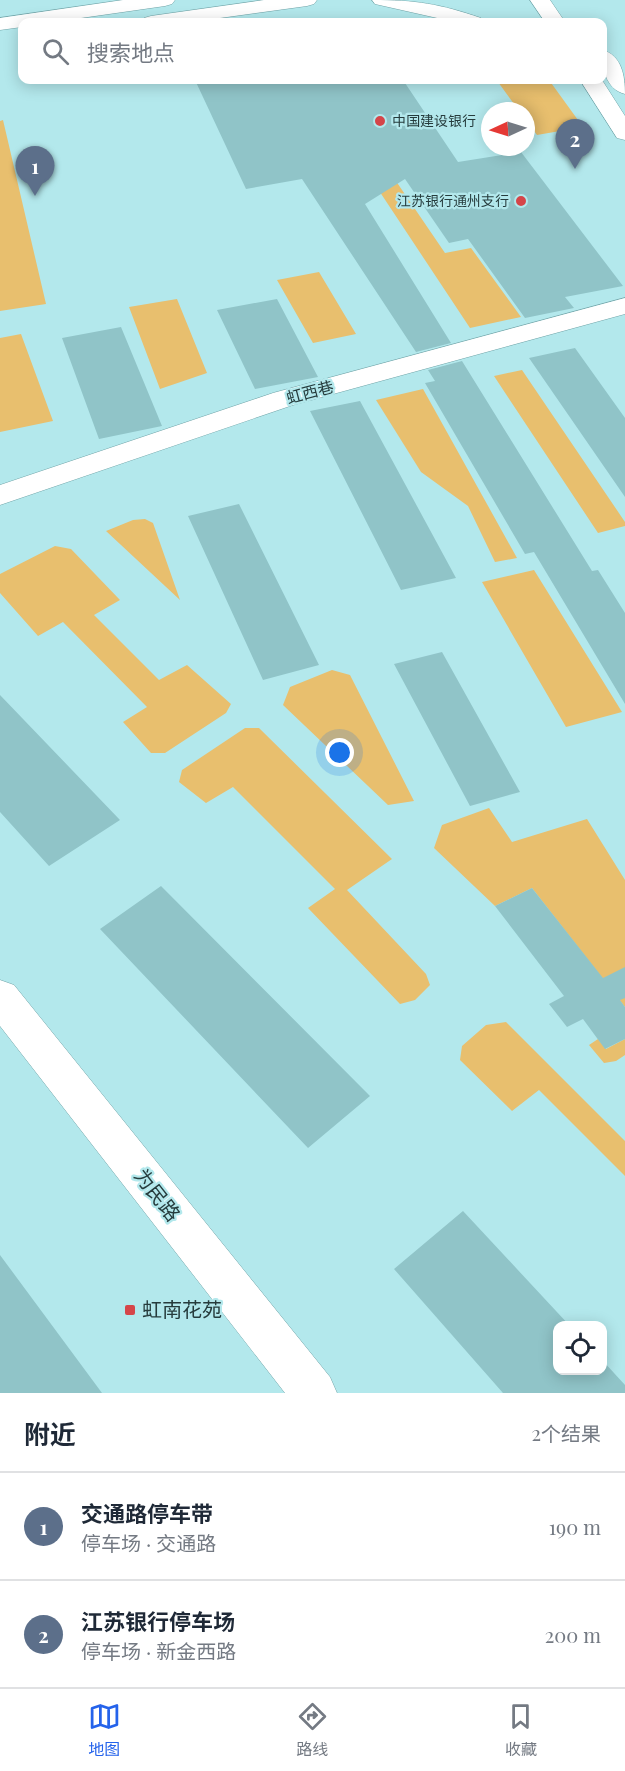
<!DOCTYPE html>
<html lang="zh">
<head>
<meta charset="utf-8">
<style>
	:root { --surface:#fff; --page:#f2f2f3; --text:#1f2937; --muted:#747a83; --line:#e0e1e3; --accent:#2563eb }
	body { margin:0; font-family:"Playfair Display","Noto Sans SC",serif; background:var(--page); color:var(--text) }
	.controls { position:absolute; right:18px; bottom:18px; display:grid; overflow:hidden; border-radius:12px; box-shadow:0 3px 15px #0003 }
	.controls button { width:54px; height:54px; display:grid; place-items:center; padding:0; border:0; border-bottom:2px solid var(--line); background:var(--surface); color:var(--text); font:30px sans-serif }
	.compass { position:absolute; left:481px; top:102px; width:54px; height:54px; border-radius:50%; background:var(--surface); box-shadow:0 3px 15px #0003; rotate:266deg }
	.you { position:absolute; left:340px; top:753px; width:21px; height:21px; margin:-15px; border:4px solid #fff; border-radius:50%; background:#1a73e8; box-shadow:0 0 0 9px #1a73e833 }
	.badge { display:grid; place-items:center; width:39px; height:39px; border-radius:50%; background:var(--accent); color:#fff; font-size:20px; font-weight:700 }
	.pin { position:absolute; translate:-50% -50px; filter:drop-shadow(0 2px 3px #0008) }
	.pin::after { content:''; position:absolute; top:32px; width:21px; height:18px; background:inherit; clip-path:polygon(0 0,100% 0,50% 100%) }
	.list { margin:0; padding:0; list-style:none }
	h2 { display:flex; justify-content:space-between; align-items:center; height:78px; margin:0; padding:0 24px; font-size:26px }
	h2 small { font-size:20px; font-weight:400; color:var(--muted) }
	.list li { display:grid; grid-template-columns:39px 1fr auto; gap:18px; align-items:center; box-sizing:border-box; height:108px; padding:0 24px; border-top:2px solid var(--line) }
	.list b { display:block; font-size:22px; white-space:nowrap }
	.list p { margin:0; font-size:20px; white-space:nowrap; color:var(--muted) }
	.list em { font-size:20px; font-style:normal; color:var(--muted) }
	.icon { flex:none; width:33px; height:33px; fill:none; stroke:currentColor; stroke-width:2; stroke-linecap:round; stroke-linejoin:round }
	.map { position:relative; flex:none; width:625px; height:1393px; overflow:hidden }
	.search { position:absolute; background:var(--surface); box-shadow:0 3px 15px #0003; left:18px; right:18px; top:18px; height:66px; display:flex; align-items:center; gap:15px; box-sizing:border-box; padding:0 21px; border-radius:12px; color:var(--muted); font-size:22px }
	.sheet { height:294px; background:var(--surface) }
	nav { display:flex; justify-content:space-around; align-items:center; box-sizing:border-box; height:84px; border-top:2px solid var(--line); background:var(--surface); font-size:16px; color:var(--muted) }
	nav a { display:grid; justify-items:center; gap:3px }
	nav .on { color:var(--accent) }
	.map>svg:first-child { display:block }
	.green { fill:#e8bf6e }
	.building { fill:#90c4c8 }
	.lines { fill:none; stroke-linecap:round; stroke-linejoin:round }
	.minor-casing { stroke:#71a4a8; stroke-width:1 }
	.major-casing { stroke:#71a4a8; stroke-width:1 }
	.minor { fill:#fff; fill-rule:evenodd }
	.major { fill:#fff; fill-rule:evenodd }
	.poi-dot { fill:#d54549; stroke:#b3e8ec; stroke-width:2 }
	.labels { text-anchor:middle; stroke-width:4.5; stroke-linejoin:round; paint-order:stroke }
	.far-poi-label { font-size:14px; fill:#263c3d; stroke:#b3e8ec; text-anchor:start }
	.street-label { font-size:16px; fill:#263c3d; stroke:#b3e8ec }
	.near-street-label { font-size:20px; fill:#263c3d; stroke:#b3e8ec }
	.near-poi-label { font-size:20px; fill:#263c3d; stroke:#b3e8ec; text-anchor:start }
</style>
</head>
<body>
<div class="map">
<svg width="625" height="1393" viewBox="0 0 625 1393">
	<rect width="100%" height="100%" fill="#b3e8ec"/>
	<path class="green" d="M515 80H549L583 127 537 135 526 120V111H519L498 82Z
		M3 120 46 304 0 311V121Z
		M385 165 445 253 471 248 521 317 470 328 364 168Z
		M319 272 356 334 313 343 277 280Z
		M177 299 207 373 160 389 129 307Z
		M21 334 53 421 0 432V338Z
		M522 370 625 522V526L598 533 494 376Z
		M423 389 517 558 495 562 468 506 421 472 376 400Z
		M145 519 153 523 180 600 106 531 133 520Z
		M55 546 71 549 120 600 94 615 159 680 187 665 231 704 226 713 165 753H151L123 722 147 707 63 622 38 636 0 593V574Z
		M534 570 622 712 566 727 482 582Z
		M332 670 350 675 414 801 388 805 283 705 290 687Z
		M245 728H259L392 859 347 890 426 974 430 985 415 1000 400 1004 308 908 335 889 233 787 206 803 179 782 182 770Z
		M489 808 512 842 587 819 625 880V1007L532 888 495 906 434 848 442 825Z
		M506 1022 625 1141V1176L539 1090 512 1111 460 1060 462 1046 486 1025Z
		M598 1039 606 1049 625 1039V1055L616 1061 604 1063 589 1045Z"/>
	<path class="building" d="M195 80H403L458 162 521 152 623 286 565 297 574 308 525 318 468 239 449 243 405 179 365 204 451 343 416 352 302 179 246 189Z
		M277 299 318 377 255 389 217 310Z
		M121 327 162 426 99 439 62 338Z
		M575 348 625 418V497L529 358Z
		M462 361 592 571 598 570 625 613V704L534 552 525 554 425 383 435 381 428 370Z
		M360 401 456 578 401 590 310 411Z
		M239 504 319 665 263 680 188 516Z
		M442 652 520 792 470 806 394 664Z
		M0 695 120 820 49 866 0 812Z
		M161 886 370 1096 308 1148 100 929Z
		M532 888 603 978 625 967V998L620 1000 625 1007V1039L605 1049 583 1019 567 1027 549 1004 564 996 495 906Z
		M463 1211 570 1326H558V1371H603V1361L625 1385V1393H503L394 1269Z
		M0 1255 102 1393H0Z"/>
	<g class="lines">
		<defs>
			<path id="minor" d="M625 298V314L293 405 0 505V485L273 393Z
				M0 980 14 985 330 1377 337 1393H285L0 1026Z"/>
			<path id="major" d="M123 0H175L172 4 165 6 53 22H22V27L0 30V18Z
				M264 0H317L314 4 307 6 191 22H141L144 18 151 16Z
				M372 0C416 0 440 4 481 18L484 22H455L375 4Z
				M530 0H550L565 22H545Z
				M602 50C622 55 625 76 625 94 605 89 602 67 602 50Z
				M580 80H602L625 116V140L617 138Z"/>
		</defs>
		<use href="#minor" class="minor-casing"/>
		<use href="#major" class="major-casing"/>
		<use href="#minor" class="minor"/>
		<use href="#major" class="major"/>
	</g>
	<g class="poi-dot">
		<circle cx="380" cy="121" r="6"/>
		<circle cx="521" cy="201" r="6"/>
		<rect x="124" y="1304" width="12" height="12" rx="3"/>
	</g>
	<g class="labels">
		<g class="far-poi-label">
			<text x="392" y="126">中国建设银行</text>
			<text x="509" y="206" text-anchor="end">江苏银行通州支行</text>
		</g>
		<g class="street-label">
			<text transform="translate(310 392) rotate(-15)" y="6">虹西巷</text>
		</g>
		<g class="near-street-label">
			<text transform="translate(157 1195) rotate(52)" y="7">为民路</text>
		</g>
		<g class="near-poi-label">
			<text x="142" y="1317">虹南花苑</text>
		</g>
	</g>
</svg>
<div class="controls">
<button><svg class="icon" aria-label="locate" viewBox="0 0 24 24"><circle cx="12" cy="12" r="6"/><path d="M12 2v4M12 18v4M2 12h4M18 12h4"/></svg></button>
</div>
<svg class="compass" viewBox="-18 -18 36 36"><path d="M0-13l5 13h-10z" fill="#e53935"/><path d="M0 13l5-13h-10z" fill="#747a83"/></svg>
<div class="you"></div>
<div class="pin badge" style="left:35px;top:196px;background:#5c6f8a">1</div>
<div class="pin badge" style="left:575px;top:169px;background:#5c6f8a">2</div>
<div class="search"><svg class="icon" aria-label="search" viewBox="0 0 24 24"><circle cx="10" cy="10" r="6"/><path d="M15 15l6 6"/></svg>搜索地点</div>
</div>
<section class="sheet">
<h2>附近<small>2个结果</small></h2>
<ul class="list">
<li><span class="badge" style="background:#5c6f8a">1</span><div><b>交通路停车带</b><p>停车场 · 交通路</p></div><em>190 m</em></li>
<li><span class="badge" style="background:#5c6f8a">2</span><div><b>江苏银行停车场</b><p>停车场 · 新金西路</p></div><em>200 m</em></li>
</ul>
</section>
<nav>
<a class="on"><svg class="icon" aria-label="map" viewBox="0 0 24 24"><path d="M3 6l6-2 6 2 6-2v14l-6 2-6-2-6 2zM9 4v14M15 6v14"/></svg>地图</a>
<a><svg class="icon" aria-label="directions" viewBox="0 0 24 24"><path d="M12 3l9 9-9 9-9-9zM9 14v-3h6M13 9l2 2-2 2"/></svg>路线</a>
<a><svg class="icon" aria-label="saved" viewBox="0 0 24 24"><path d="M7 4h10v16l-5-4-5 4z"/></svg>收藏</a>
</nav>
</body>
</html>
